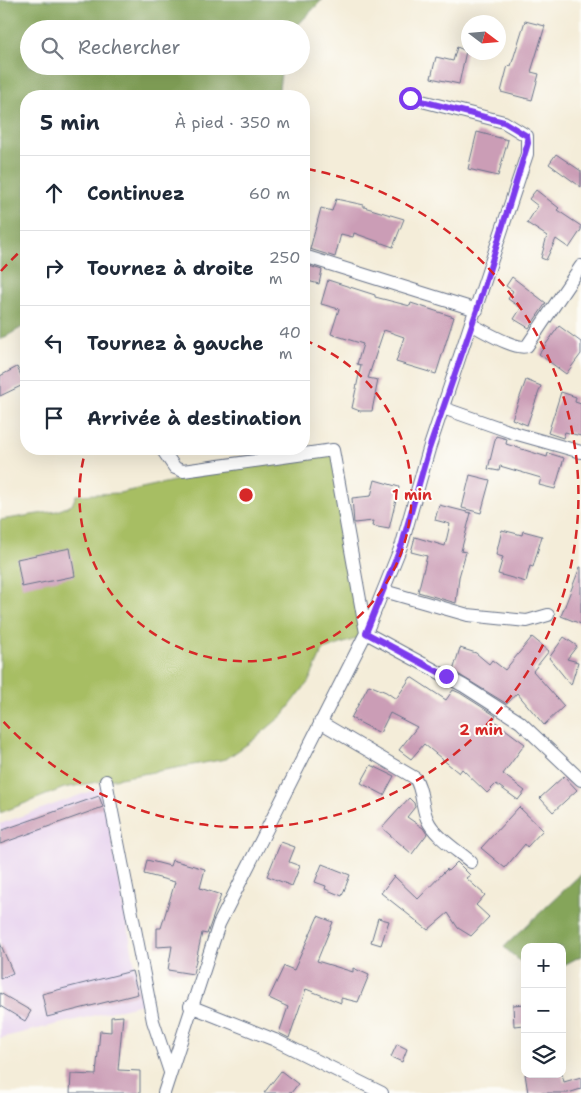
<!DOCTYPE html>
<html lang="fr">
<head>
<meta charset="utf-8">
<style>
	:root { --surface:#fff; --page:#f2f2f3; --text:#1f2937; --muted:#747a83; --line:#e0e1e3 }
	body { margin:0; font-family:"Shantell Sans",sans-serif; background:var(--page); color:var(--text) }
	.controls { position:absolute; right:15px; bottom:15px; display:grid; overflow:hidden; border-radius:10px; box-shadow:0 5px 20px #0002 }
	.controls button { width:45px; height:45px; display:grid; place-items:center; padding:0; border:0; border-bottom:1px solid var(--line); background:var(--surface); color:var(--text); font:25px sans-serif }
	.compass { position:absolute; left:461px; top:15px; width:45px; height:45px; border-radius:50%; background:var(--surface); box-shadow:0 5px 20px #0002; rotate:106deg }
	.stop { position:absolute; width:15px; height:15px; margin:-11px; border:4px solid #7c3aed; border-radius:50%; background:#fff }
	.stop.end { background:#7c3aed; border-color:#fff; box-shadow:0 1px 5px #0008 }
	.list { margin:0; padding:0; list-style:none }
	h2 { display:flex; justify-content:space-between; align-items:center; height:65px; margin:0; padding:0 20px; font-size:21px }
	h2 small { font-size:16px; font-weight:400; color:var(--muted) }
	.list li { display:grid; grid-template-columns:32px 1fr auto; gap:15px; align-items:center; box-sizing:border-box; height:75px; padding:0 20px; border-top:1px solid var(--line) }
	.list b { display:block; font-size:19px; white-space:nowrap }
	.list em { font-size:16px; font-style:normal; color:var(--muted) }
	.icon { flex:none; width:28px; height:28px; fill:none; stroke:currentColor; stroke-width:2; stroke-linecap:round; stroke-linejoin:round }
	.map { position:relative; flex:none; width:581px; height:1093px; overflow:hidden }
	.search { position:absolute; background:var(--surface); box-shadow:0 5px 20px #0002; left:20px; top:20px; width:290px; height:55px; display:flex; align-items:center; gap:12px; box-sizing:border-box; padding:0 18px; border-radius:28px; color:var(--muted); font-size:19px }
	.panel { position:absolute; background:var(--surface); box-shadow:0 5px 20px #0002; left:20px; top:90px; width:290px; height:365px; border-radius:20px }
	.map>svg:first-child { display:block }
	.built { fill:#e7d2ef }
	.green { fill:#a7be64; stroke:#617661 }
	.forest { fill:#85a55a; stroke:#506a5c }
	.building { fill:#cb9db6 }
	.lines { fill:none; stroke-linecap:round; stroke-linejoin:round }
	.street-casing { stroke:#677289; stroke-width:14 }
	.street { stroke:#fff; stroke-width:12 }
	.route { stroke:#7c3aed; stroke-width:6 }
	.ring { fill:none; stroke:#d62828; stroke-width:2.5; stroke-dasharray:9 6 }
	.centre { fill:#d62828; stroke:#fdfcf7; stroke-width:2.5 }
	.ring-label { font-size:15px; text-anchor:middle; font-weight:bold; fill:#d62828; stroke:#fdfcf7; stroke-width:4; stroke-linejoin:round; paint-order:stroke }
</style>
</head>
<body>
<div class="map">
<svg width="581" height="1093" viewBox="0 0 581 1093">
	<rect width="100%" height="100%" fill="#fdfcf7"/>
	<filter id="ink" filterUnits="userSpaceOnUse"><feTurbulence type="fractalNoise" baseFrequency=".02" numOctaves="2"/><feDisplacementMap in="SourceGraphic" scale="10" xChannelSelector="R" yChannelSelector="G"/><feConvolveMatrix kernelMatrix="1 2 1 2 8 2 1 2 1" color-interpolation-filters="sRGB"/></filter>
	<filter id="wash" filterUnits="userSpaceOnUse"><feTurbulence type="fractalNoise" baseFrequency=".0096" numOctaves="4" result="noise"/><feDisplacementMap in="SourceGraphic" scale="20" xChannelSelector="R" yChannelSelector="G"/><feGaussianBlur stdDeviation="1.12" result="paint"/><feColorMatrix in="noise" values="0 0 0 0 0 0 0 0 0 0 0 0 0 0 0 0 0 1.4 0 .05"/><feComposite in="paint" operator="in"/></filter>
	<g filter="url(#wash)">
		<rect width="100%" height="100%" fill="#f4edd9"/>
		<path class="built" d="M102 787 142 1004 0 1038V824Z"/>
		<path class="green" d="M339 451 362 637 323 650 309 681 283 715 252 741 226 759 64 788 0 813V520L57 511 72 505 76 495 119 493 260 462Z"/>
		<path class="forest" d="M0 0H322L294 29H29V66H282L278 96H26V325L0 340Z
			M581 874V956L562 966V947H525V966L504 947Z"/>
		<g id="blocks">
			<path class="building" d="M525 21 545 26 531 72 539 74 532 100 501 92 508 65 511 66Z
				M457 47 466 51 459 84 431 78 436 57 453 61Z
				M477 132 508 140 498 176 468 169Z
				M556 154 581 171V187L549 164Z
				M536 190 559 208 557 210 581 226V230L569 248 556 239 546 260 541 258 547 236 527 223 538 206 529 199Z
				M336 199 364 205V207L404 219 393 247 354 233 353 237 341 234 335 257 310 249 321 208 332 211Z
				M306 265 322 270 319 284 304 280V267Z
				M512 277 546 303 529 328 514 319 521 308 508 299 513 291 506 286Z
				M328 280 375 295V297L410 306 411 303 454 317 436 374 396 362 404 337 384 330 368 378 378 380 372 411H360L352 408 361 365 357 364 363 344 331 334 339 309 321 304Z
				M559 326 581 342V354L566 374 539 354Z
				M17 367 25 384 0 396V376Z
				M526 380 541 386 527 425 512 419Z
				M561 392 576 397 575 402 581 404V436L565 432 563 438 548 433Z
				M496 436 507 439 506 444 547 457 548 453 564 458 555 489 539 485 541 478 500 466 499 471 488 469Z
				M470 475 490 480 481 513 462 508Z
				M375 480 399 487 389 529 372 526 373 521 354 523 352 498 371 496Z
				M439 505 471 513 461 551 466 552 459 577 456 603 418 592 427 556 411 552 415 537 445 546 450 524 435 520Z
				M502 530 522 535 523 531 542 536 533 567 530 566 526 582 498 574 503 557 496 555Z
				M70 548 75 576 22 587 17 559Z
				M580 567H581V624L561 616Z
				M532 637 549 651 533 671 564 706 544 725 517 693 507 704 453 671 460 648 476 653 489 664 492 660 505 670Z
				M564 637 577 646 567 659 578 662 571 685 549 658Z
				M411 677 446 700 453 690 460 693 496 716 493 720 525 744 503 774 525 791 518 800 496 784 487 793 462 769 459 773 424 744 411 759 399 750 417 727 390 713 380 733 351 718 369 685 386 692 396 699Z
				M371 765 394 776 384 795 361 783Z
				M564 776 577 790 553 812 540 798Z
				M99 796 103 807 0 844V831Z
				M409 798 414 803 415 807 407 817 423 828 427 834 412 854 382 828Z
				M519 807 543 830 527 847 525 844 505 868 481 848Z
				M281 842 295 847 289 862 300 866 292 886 267 876Z
				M147 860 170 866 172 860 205 869 200 888 221 895 207 934 202 933 193 974 168 970 172 946 157 947V928H161L175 882 144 874Z
				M457 862 470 875 466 878 485 895 476 905 489 917 471 936 458 928 448 913 428 930 381 893 394 876 418 899 447 869 448 871Z
				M322 864 350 875 342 896 325 889 326 886 315 882Z
				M318 916 333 922 317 961 353 972V968L369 975 358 1002 341 998V1003L306 989 289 1038 279 1033 288 1007 269 998 284 966 294 970Z
				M378 918 389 921 381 945 371 942Z
				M0 943 13 973 0 979Z
				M132 971 138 994 47 1017 42 994Z
				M0 993 31 1011 25 1021 0 1006Z
				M525 1004V1025L514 1026 513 1005Z
				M123 1016 118 1070 140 1071V1093H70L71 1074 96 1075 100 1031 111 1032V1017Z
				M397 1044 407 1049 402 1062 391 1057Z
				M281 1071 298 1084 291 1093H264Z
				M525 1074H562L564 1082 581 1077V1089L568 1093H528Z"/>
		</g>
	</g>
	<g filter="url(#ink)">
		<use href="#blocks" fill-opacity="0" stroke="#677289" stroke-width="1"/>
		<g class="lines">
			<defs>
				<path id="street" d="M304 256 477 310
					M472 325C483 330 516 351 527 346L581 266
					M443 408 514 433 581 452
					M162 449 175 468 183 471 333 450 366 633 464 686 520 722 581 780
					M384 591 468 615 527 621 548 615
					M320 722 415 778C423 790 421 805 427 819 434 836 457 850 471 862
					M106 781 153 1021 170 1072
					M190 1006 275 1040 382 1093
					M164 1093 219 924 366 633 402 544 429 449 527 154V136L504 122 410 98"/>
			</defs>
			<use href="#street" class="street-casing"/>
			<use href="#street" class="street"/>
		</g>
	</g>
	<g class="lines" filter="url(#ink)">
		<path class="route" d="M410 98 504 122 527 136 528 143 477 310 429 449 402 544 366 633 446 676"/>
	</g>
	<g class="ring">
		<path d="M304 340A166 166 0 1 1 86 449"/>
		<path d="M1 271A332 332 0 0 1 26 246M307 169A332 332 0 1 1 1 719"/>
	</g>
	<circle cx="246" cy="495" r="8" class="centre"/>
	<g class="ring-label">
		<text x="412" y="500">1 min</text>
		<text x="481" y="735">2 min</text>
	</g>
</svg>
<div class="controls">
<button>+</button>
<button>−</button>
<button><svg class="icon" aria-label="layers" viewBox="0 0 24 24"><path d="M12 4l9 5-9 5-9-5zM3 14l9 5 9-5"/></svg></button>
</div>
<svg class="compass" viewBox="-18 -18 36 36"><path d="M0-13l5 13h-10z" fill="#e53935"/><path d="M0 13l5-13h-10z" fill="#747a83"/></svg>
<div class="stop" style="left:410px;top:98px"></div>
<div class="stop end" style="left:446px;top:676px"></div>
<div class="search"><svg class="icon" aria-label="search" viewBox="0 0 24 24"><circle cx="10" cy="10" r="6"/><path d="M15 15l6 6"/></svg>Rechercher</div>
<section class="panel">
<h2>5 min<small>À pied · 350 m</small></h2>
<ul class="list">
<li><svg class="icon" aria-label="ahead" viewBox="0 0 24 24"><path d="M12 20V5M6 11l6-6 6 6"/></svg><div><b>Continuez</b></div><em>60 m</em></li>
<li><svg class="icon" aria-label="right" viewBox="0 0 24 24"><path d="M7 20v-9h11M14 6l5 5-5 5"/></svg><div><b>Tournez à droite</b></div><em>250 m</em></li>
<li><svg class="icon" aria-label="left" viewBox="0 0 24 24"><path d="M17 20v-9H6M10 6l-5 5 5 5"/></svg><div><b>Tournez à gauche</b></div><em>40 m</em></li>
<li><svg class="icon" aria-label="arrive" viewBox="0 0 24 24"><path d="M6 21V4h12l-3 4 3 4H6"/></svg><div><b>Arrivée à destination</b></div></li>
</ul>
</section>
</div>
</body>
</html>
